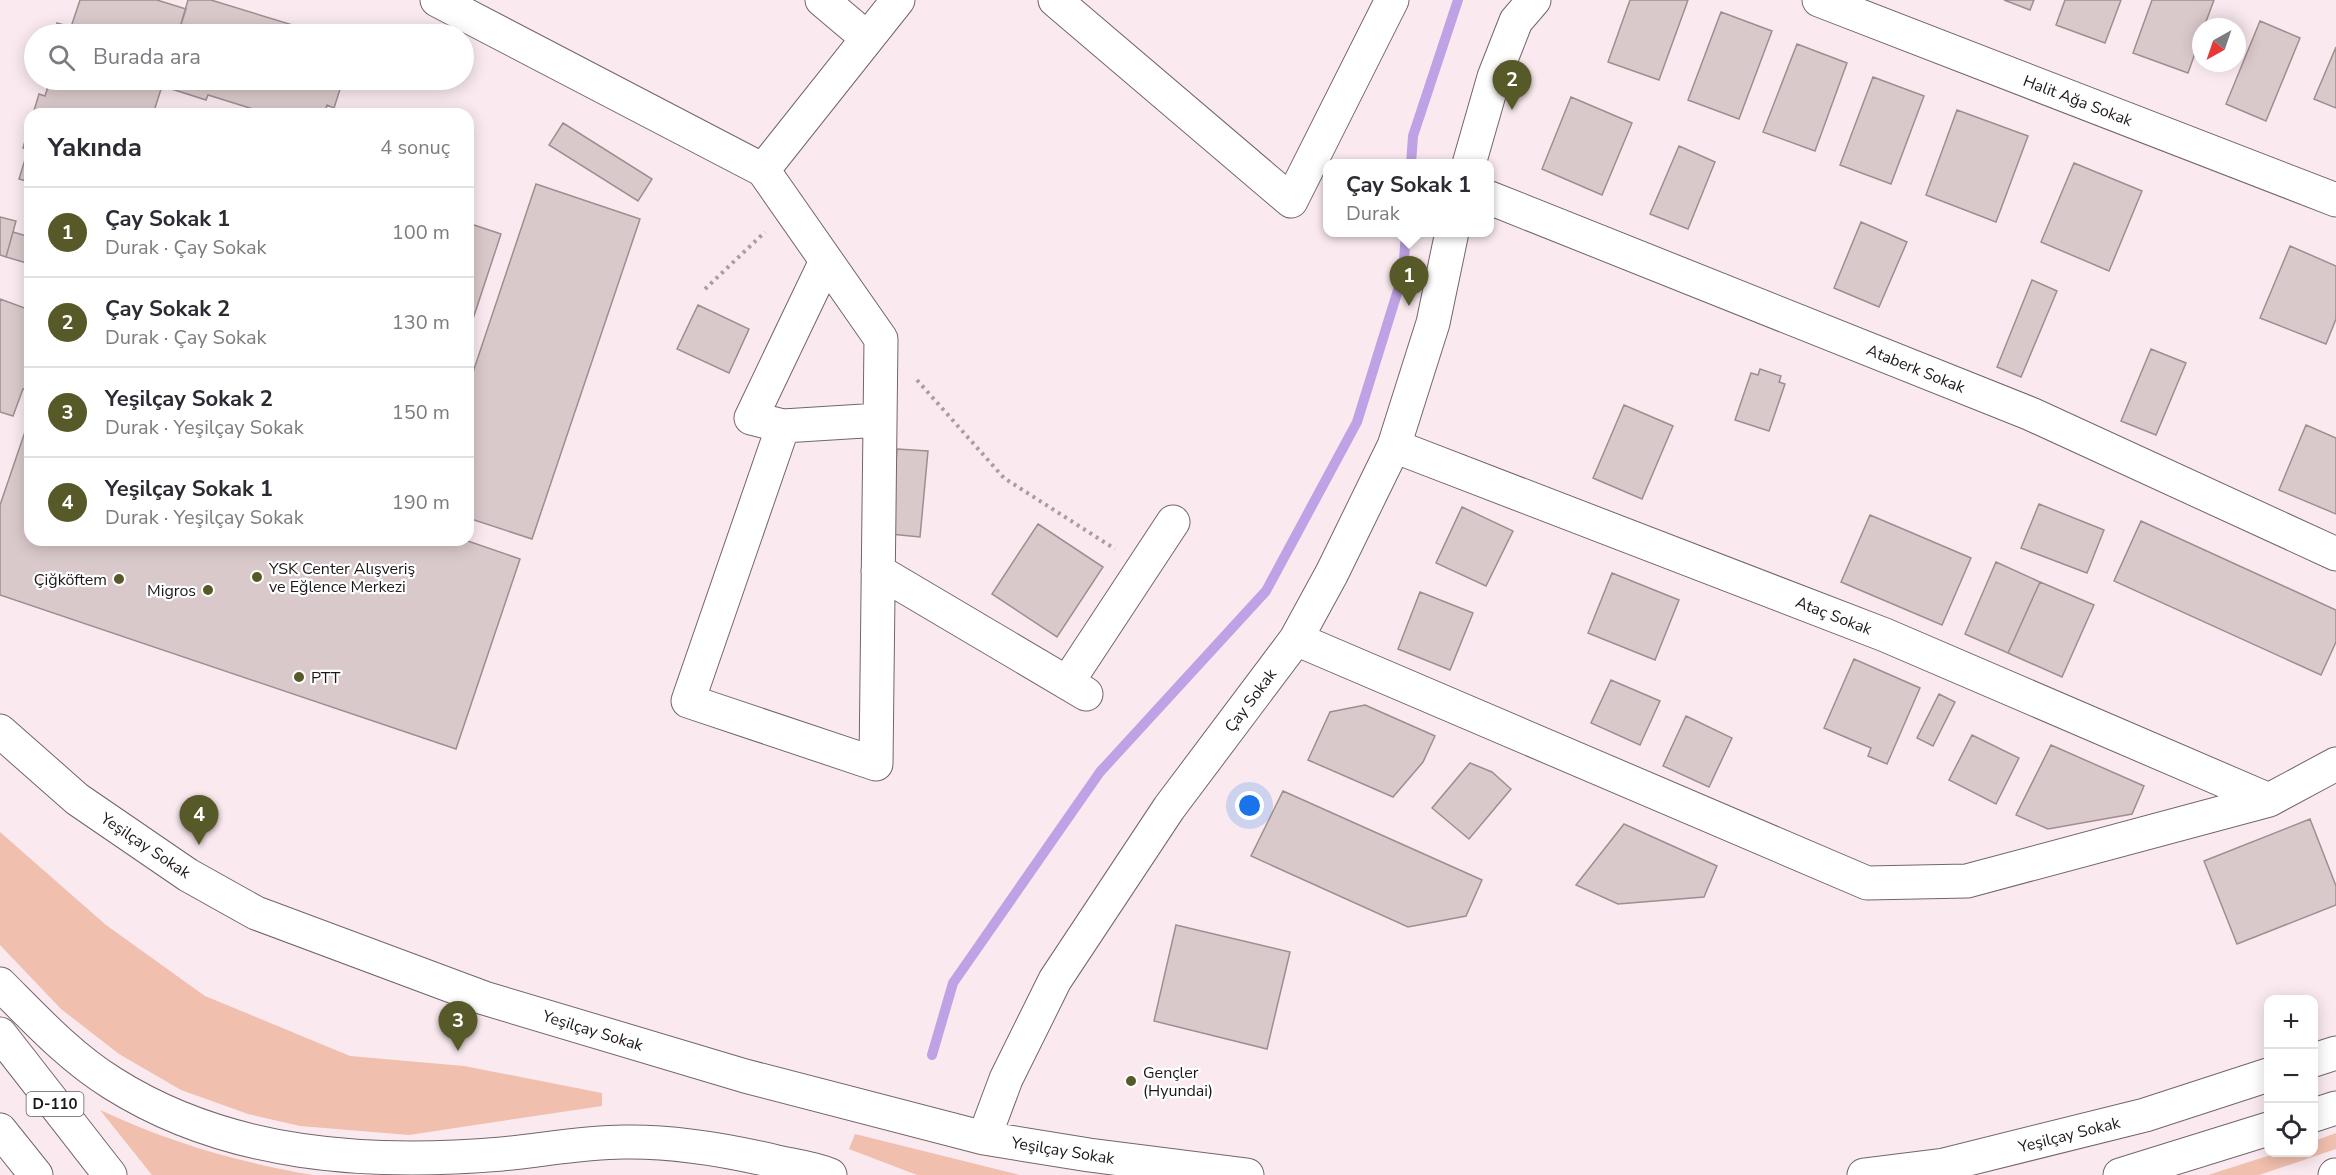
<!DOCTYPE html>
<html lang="tr">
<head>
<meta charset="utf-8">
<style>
	:root { --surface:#fff; --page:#f7f7f7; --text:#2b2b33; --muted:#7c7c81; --line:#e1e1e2; --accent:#575a28 }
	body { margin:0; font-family:"Nunito Sans",sans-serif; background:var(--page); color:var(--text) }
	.controls { position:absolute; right:18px; bottom:18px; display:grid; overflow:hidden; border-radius:12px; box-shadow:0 3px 15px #0003 }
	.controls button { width:54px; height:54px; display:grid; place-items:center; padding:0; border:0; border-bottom:2px solid var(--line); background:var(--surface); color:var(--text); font:30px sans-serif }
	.compass { position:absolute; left:2192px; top:18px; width:54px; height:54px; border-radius:50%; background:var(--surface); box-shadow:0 3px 15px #0003; rotate:220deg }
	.you { position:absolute; left:1250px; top:806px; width:21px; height:21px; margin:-15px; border:4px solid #fff; border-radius:50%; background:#1a73e8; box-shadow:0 0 0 9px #1a73e833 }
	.badge { display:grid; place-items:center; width:39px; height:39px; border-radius:50%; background:var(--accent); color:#fff; font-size:20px; font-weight:700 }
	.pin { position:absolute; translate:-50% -50px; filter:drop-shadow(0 2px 3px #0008) }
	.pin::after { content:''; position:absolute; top:32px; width:21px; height:18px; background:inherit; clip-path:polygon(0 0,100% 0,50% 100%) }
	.popup { position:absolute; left:1323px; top:159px; width:171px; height:78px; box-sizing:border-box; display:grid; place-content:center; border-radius:12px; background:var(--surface); filter:drop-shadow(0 2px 4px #0005); font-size:20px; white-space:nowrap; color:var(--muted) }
	.popup b { font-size:22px; color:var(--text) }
	.popup::after { content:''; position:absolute; left:50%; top:100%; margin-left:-12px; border:12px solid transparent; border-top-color:var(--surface) }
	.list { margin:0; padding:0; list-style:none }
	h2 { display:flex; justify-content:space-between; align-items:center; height:78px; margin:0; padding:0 24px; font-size:26px }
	h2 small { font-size:20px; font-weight:400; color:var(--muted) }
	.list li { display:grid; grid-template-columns:39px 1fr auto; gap:18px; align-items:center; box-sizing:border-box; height:90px; padding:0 24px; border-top:2px solid var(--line) }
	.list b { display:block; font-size:22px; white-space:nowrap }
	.list p { margin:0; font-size:20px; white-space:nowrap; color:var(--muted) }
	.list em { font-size:20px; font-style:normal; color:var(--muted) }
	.icon { flex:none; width:33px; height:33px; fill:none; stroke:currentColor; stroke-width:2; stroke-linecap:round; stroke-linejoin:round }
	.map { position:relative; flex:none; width:2336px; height:1175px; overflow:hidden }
	.search { position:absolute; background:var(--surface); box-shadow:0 3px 15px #0003; left:24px; top:24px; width:450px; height:66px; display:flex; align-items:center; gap:15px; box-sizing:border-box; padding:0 21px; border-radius:33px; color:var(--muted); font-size:22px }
	.panel { position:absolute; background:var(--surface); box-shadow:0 3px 15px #0003; left:24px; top:108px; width:450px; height:438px; border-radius:18px }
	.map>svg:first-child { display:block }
	.grass { fill:#f0bfae }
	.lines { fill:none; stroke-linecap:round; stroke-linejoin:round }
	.stream { stroke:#bfa2e5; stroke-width:10 }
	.building { fill:#dac9ca; stroke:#9e8e8f; stroke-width:1.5 }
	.minor-casing { stroke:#73656b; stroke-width:35 }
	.major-casing { stroke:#73656b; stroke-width:35 }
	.highway-casing { stroke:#73656b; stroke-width:35 }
	.path { stroke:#aa9da2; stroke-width:4; stroke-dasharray:3 4.5; stroke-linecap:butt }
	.minor { stroke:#fff; stroke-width:33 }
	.major { stroke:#fff; stroke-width:33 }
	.highway { stroke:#fff; stroke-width:33 }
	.poi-dot { fill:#575a28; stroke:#fff; stroke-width:2 }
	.labels { text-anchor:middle; stroke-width:4.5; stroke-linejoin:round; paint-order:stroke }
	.shield { fill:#fff; stroke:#615d5e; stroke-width:1.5 }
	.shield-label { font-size:15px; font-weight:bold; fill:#1d1719 }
	.street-label { font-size:16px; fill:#1d1719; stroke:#fff }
	.poi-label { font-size:16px; fill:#1d1719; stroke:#fff; text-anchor:start }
</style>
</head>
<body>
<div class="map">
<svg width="2336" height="1175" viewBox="0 0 2336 1175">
	<rect width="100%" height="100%" fill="#faeaf0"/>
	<path class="grass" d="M0 832 106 925 205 996 350 1056 464 1066 602 1093V1106L409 1135 300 1126 248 1114 181 1090 119 1054 61 1009 0 945Z
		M100 1110C171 1143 237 1162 313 1175H152Z
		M2336 1133V1149L2259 1175H2208L2277 1153 2314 1152V1141Z
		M855 1134 1020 1175H917L849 1149Z"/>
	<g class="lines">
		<path class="stream" d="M1411 164 1413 136 1458 0
			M932 1055 953 983 1100 772 1266 591 1357 422 1403 274 1406 232"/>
	</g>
	<path class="building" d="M80 0H157L186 9 178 34H53L57 23 71 27Z
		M188 0H211L322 34H178Z
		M1630 0H1688L1659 80 1608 62Z
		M2004 0H2034L2030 10Z
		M2065 0H2121L2105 43 2056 25Z
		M2152 0H2214L2204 27H2201V36L2188 73 2133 53Z
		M1721 12 1772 31 1739 119 1688 100Z
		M2260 21 2300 38 2266 121 2226 104Z
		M1797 44 1847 63 1815 151 1763 132Z
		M2336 47V108L2314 99Z
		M1873 77 1924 96 1891 184 1840 165Z
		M50 80H164L153 114H33L39 94 45 96Z
		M164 80H343L334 108 327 105 324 114H251L253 109 208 95 206 100 162 86Z
		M1571 97 1632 123 1602 195 1542 169Z
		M1957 110 2028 136 1996 222 1926 195Z
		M563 123 652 179 638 201 549 145Z
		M30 124V182L19 179 28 150 23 148Z
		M1679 146 1715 162 1688 229 1650 214Z
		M2074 163 2142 191 2109 271 2041 242Z
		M536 184 640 219 532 539 468 518V387Z
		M0 217 16 221 6 257 0 255Z
		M1861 222 1907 242 1879 307 1834 288Z
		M468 223 501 234 468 334Z
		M13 232 30 237V264L6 257Z
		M2290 246 2336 266V319L2326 344 2260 318Z
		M2032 280 2057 291 2021 377 1997 367Z
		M0 299 30 310V391L23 389 13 416 0 412Z
		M698 305 749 329 729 373 677 349Z
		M2151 349 2186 363 2156 435 2121 421Z
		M1760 369 1781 376 1779 382 1785 384 1769 431 1735 420 1751 373 1758 375Z
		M1624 405 1673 426 1642 499 1593 478Z
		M28 423 30 424V540H465L520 559 456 749 0 595V505Z
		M2306 425 2336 438V514L2279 490Z
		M897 449 928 451 920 537 890 534Z
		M2039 504 2104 530 2087 573 2021 548Z
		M1462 507 1513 531 1486 586 1436 563Z
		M1870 515 1971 558 1942 625 1841 582Z
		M2141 521 2336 610V642L2321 675 2114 581Z
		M1038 524 1103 567 1057 637 992 594Z
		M1996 562 2040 582 2008 653 1965 634Z
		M1612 573 1679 600 1655 660 1588 633Z
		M2040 582 2094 605 2062 677 2008 653Z
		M1420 592 1473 613 1450 670 1398 649Z
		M1854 659 1920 688 1887 764 1868 756 1871 748 1824 728Z
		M1611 680 1660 701 1640 745 1591 723Z
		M1939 694 1955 702 1933 746 1917 738Z
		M1365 705 1435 736 1423 762 1393 797 1308 760 1330 712Z
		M1686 716 1732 738 1709 787 1663 766Z
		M1972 735 2019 758 1996 804 1949 780Z
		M2051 745 2144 786 2132 814 2048 829 2016 815Z
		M1470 763 1492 772 1511 789 1469 839 1432 808Z
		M1283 791 1482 880 1466 916 1408 927 1251 856Z
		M2310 819 2336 886V905L2237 944 2204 861Z
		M1624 824 1717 866 1704 897 1618 904 1576 885Z
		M1176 925 1290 952 1267 1049 1154 1021Z"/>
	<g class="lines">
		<defs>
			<path id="minor" d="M437 0 763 170 898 0
				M822 0 867 38
				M1055 0 1291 201 1392 0
				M1819 0 2336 200
				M1469 164 1494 77 1516 21 1534 0
				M763 170 881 339 876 764 688 701 783 426 751 418 826 261
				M1490 198 2031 414 2336 554
				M783 426 880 420
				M1394 446 1885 635 2269 800
				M878 571 1086 694
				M1296 639 1867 883 1967 881 2269 800 2336 764
				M1067 683 1173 522
				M0 731 77 799 188 875 256 913 484 998 745 1076 984 1138 1089 1155 1247 1175
				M2314 1060 2336 1053
				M984 1138 1006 1079 1055 980 1169 808 1296 639 1332 573 1394 446 1433 323 1452 232
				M1864 1175 1944 1165 2145 1115 2268 1075"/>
			<path id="major" d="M2314 1115 2336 1108
				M2120 1175 2268 1129
				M2335 1175H2336"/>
			<path id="highway" d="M0 984C35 1019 70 1057 112 1083 229 1157 369 1165 502 1154 543 1150 584 1142 624 1142 676 1141 727 1150 777 1162 795 1166 813 1168 830 1175
				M0 1034 110 1175
				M0 1130 36 1175"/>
		</defs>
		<use href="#minor" class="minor-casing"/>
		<use href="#major" class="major-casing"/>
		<use href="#highway" class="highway-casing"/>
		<path class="path" d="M705 289 765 232
			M917 380 1004 478 1115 549"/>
		<use href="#minor" class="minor"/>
		<use href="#major" class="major"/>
		<use href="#highway" class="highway"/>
	</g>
	<g class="poi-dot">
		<circle cx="257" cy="577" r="6"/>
		<circle cx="119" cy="579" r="6"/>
		<circle cx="208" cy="590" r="6"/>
		<circle cx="299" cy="677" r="6"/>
		<circle cx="1131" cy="1081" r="6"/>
	</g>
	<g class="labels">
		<rect class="shield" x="26.5" y="1092" width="57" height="24" rx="4.5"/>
		<g class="shield-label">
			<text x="55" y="1109">D-110</text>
		</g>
		<g class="street-label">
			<text transform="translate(2078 100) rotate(21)" y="6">Halit Ağa Sokak</text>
			<text transform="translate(1916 368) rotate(22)" y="6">Ataberk Sokak</text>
			<text transform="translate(1834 615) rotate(21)" y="6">Ataç Sokak</text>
			<text transform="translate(1250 700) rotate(-53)" y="6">Çay Sokak</text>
			<text transform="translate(146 845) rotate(34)" y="6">Yeşilçay Sokak</text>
			<text transform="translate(593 1030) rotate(17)" y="6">Yeşilçay Sokak</text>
			<text transform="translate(2069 1134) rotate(-14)" y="6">Yeşilçay Sokak</text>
			<text transform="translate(1063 1150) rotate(9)" y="6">Yeşilçay Sokak</text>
		</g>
		<g class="poi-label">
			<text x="269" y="574">YSK Center Alışveriş<tspan x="269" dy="18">ve Eğlence Merkezi</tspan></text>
			<text x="107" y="585" text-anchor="end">Çiğköftem</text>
			<text x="196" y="596" text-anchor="end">Migros</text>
			<text x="311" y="683">PTT</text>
			<text x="1143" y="1078">Gençler<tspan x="1143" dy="18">(Hyundai)</tspan></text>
		</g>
	</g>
</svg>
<div class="controls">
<button>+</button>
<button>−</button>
<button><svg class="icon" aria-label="locate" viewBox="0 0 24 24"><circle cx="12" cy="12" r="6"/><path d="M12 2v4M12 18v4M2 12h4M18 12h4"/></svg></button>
</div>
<svg class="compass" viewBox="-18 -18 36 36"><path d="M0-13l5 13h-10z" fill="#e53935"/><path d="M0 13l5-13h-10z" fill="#7c7c81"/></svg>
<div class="you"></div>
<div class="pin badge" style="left:1409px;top:306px">1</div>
<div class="popup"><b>Çay Sokak 1</b>Durak</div>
<div class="pin badge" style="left:1512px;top:110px">2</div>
<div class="pin badge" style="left:458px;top:1051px">3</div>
<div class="pin badge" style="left:199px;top:845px">4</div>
<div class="search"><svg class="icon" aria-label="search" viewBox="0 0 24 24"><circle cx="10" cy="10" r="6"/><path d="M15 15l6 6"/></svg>Burada ara</div>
<section class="panel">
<h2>Yakında<small>4 sonuç</small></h2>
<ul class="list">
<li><span class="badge">1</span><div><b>Çay Sokak 1</b><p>Durak · Çay Sokak</p></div><em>100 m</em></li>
<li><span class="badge">2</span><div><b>Çay Sokak 2</b><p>Durak · Çay Sokak</p></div><em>130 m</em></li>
<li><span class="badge">3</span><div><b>Yeşilçay Sokak 2</b><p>Durak · Yeşilçay Sokak</p></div><em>150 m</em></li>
<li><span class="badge">4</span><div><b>Yeşilçay Sokak 1</b><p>Durak · Yeşilçay Sokak</p></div><em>190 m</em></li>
</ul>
</section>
</div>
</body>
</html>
